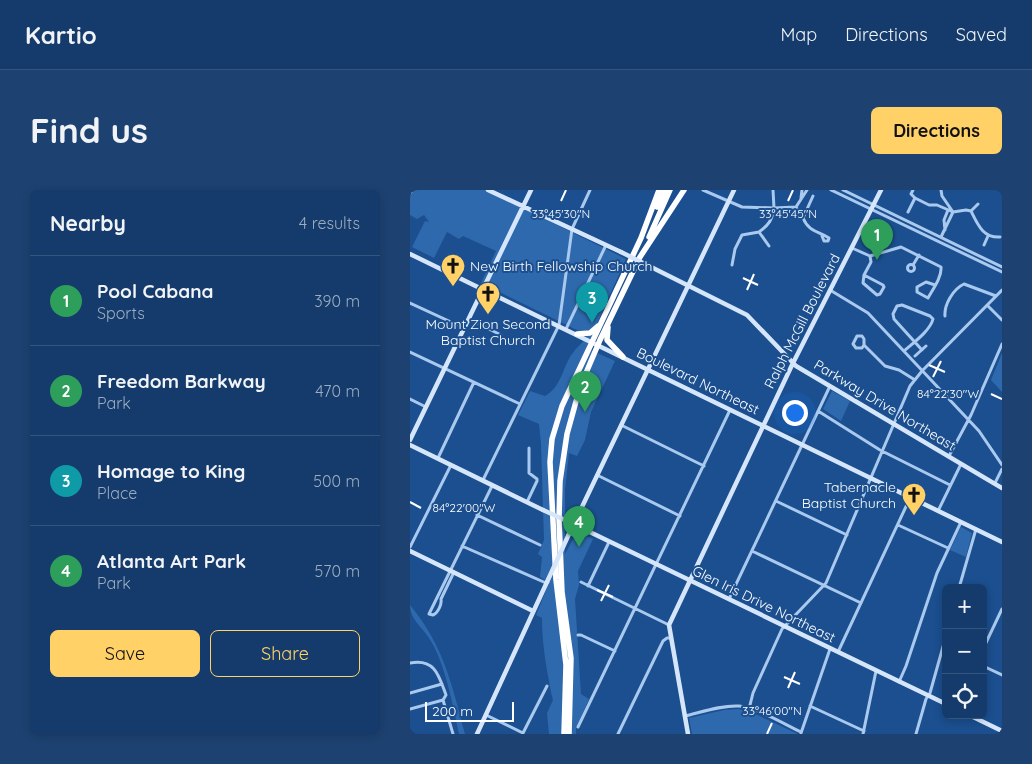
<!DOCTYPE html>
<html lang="en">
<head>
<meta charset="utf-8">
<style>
	:root { --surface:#143b6b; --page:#1d4271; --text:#f1f3f6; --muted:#9dadc1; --line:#33557e; --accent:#ffd166 }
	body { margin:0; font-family:Quicksand,sans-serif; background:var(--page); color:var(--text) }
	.controls { position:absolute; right:15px; bottom:15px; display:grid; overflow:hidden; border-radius:8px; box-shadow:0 2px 8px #0003 }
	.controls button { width:45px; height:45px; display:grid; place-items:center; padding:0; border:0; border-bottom:1px solid var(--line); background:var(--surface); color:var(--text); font:25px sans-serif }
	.scale { position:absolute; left:15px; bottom:12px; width:89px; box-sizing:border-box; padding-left:5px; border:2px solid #fff; border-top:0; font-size:14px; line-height:18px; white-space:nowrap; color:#fff; -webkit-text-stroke:4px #1b4f8f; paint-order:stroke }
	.you { position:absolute; left:384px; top:222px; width:18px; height:18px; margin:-12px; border:4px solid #fff; border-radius:50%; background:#1a73e8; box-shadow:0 0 0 8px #1a73e833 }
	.badge { display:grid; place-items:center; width:32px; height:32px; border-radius:50%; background:var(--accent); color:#fff; font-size:16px; font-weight:700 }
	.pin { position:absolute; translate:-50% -41px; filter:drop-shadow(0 1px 2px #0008) }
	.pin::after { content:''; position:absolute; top:26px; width:18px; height:15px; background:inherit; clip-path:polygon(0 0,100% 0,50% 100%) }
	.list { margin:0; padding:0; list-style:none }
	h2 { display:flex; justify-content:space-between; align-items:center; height:65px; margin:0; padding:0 20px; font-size:21px }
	h2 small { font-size:16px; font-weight:400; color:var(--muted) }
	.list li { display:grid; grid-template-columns:32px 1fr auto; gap:15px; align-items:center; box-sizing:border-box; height:90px; padding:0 20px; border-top:1px solid var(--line) }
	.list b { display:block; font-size:19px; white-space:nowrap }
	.list p { margin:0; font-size:16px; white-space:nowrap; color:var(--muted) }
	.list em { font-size:16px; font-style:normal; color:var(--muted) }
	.actions { display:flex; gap:10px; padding:15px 20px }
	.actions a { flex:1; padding:11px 0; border:1px solid var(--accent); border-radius:8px; text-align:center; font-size:18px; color:var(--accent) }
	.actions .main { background:var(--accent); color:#111 }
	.icon { flex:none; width:28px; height:28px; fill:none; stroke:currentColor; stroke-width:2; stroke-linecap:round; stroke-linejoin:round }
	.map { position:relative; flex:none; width:592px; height:544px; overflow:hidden; border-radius:8px }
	header { display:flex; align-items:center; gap:30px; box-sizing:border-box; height:70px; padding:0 25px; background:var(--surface); border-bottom:1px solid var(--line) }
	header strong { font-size:24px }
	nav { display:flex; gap:28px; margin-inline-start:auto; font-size:18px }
	.intro { display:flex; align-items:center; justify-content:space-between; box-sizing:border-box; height:120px; padding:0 30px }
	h1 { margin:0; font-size:35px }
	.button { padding:12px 22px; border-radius:8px; background:var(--accent); color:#111; font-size:18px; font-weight:700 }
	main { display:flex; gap:30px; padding:0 30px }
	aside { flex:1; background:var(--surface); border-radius:8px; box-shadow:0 2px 8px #0003 }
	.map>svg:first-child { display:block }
	.green { fill:#2e69ad }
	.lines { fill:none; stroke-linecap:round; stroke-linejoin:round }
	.street { stroke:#a9c9ee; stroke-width:3 }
	.secondary { stroke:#d6e6fa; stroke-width:4.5 }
	.highway { stroke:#fff; stroke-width:5.5 }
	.secondary-bridge { stroke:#d6e6fa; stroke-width:4.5 }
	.ticks { fill:none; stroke:#fff; stroke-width:2 }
	.labels { text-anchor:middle; stroke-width:4; stroke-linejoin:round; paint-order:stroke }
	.poi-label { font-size:14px; fill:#fff; stroke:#1b4f8f; text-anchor:start }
	.street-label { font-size:14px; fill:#fff; stroke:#1b4f8f }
	.ticks-label { font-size:12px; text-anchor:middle; fill:#fff; stroke:#1b4f8f; stroke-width:4; stroke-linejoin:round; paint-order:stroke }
</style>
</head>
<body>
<header>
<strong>Kartio</strong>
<nav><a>Map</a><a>Directions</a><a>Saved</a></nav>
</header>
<div class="intro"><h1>Find us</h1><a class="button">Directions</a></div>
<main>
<aside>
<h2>Nearby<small>4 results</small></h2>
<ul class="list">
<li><span class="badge" style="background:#2e9e5b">1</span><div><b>Pool Cabana</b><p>Sports</p></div><em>390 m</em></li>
<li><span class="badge" style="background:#2e9e5b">2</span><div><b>Freedom Barkway</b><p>Park</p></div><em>470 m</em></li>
<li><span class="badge" style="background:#0f9aa8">3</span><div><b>Homage to King</b><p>Place</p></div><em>500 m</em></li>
<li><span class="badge" style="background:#2e9e5b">4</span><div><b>Atlanta Art Park</b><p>Park</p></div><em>570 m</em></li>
</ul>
<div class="actions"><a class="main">Save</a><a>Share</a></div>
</aside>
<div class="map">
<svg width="592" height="544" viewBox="0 0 592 544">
	<rect width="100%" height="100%" fill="#1b4f8f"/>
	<path class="green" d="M0 0H76L216 69 176 158 205 171 181 222 175 250 167 266 159 263 155 300V364L167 342 183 349 168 381 169 395 165 409 171 504 179 509 166 538V544H139L137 523 143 510C141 503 140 498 139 491 135 470 132 450 132 428L126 425 139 393 130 387 132 367 128 364 134 350 131 254 129 234 108 225 120 201 135 206C153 196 152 175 165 160 170 154 174 152 177 145L71 93 86 61 53 46 49 49 37 42 24 68 2 57 15 31 19 32 14 25 7 29 0 25Z
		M592 163V202L581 190Z
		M422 201 440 211 431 231 413 219Z
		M551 337 562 343 556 367 540 360Z
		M0 415C34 456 42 495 55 544H49C43 516 35 472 19 448 12 437 0 429 0 415Z
		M328 519 341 522 388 544H282L279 528 314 520Z"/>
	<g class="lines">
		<path class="street" d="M293 0 332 17 364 18 363 0
			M421 0 592 82
			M433 0 592 77
			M503 0 501 4 505 8 519 15H527L543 22 556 20 561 21C568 35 573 48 590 47
			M531 0 532 6 543 22
			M403 6 393 28C399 42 408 41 419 48L418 51H414L412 46
			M391 8 392 0
			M561 21 568 14
			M498 22 505 8
			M393 28 386 17 397 0
			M535 40 534 30 538 20
			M531 47 543 22
			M574 55 578 46
			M359 56 349 42C359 35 362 30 364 18L386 17
			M442 58 460 66 491 57 531 77C532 87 523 99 518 108L507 102V97L516 92 525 95
			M497.5 78a3.5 3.5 0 1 1 7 0a3.5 3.5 0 1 1-7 0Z
			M322 75 325 59 332 45 349 42
			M503 75 509 65
			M454 85 473 95 474 97 470 104 467 105 453 93 454 85 461 72 460 66
			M420 100 458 123 569 241 592 275
			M0 113 54 138
			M577 115 592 130
			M535 126C534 115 543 99 554 94L586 106
			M59 129 91 145
			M156 139 196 55
			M454 155 452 158H446L443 154 447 146H452L454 149V155L475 176 489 180 505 190
			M494 161C503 153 520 141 523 129L520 126 492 115 487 116 483 124 484 129 512 160
			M0 162 110 214
			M505 166 516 156
			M0 209 16 217
			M408 221 470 260 540 295
			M211 235 294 276
			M539 266 561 225 592 154
			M28 268 64 192
			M187 285 270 326
			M73 290 149 135 162 39 180 0
			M585 293 592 279
			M366 311 437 345
			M117 312 127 291V289L119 283V258
			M528 321 551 274
			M67 325 130 355
			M488 335 538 358
			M52 356 136 393
			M0 357 41 275
			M342 361 451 413
			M44 382 31 409C32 414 28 423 23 425L19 424 82 296
			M171 392 259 435
			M178 396 199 352
			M549 398 566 339
			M319 409 420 196
			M168 445H171L205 461
			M573 459 592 419
			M428 462 500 308
			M0 473C25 468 29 486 36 505L33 510
			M573 476 592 485
			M489 492 496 476 527 383 551 332
			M0 503 32 494
			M400 516 454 541
			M0 519 33 510 43 544
			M339 519 343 503 372 439 416 393 500 196 512 181 592 100
			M76 525 113 543
			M275 526C292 522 311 515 329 516 348 518 374 534 391 542
			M168 537 320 220
			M113 543 137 496
			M391 543 420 459
			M208 544 253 451 257 448H260
			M453 544 466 481
			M506 544 516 509 520 503 536 446"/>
		<path class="secondary" d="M78 0 211 62
			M0 2 1 0
			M0 64 592 352
			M237 75 337 125 386 176 592 298
			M0 250 121 0
			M0 255 133 320
			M157 331 536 514
			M159 344 324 0
			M0 361 123 421
			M559 525 592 541
			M67 544 137 392
			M278 544 259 435 382 175 471 0"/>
		<path class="highway" d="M247 17 255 0
			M239 47 260 0
			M198 137 197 150 213 167
			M167 144 180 143 188 136
			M154 544 156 475 146 390 140 272 142 249 152 216 231 48 249 0
			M159 544 161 468 152 402 149 329 150 291 157 244 170 197 190 150 230 67 274 0"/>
		<path class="secondary-bridge" d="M211 62 237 75
			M133 320 157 331
			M137 392 159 344"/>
	</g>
	<path class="ticks" d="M151 11 156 0M378 11 383 0M333 88 348 95M337 100 344 84M519 175 535 182M523 187 531 171M581 204 592 209M0 312 11 318M187 400 203 407M191 411 199 395M374 487 390 494M378 498 385 482M357 544 362 533"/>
	<defs>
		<symbol id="church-pin" viewBox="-11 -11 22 30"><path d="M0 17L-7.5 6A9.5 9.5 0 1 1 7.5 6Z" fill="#ffd166" stroke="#1b4f8f"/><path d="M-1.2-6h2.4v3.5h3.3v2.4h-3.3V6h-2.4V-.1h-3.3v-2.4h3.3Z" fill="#111"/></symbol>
	</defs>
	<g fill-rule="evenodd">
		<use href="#church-pin" x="29" y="62" width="28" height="38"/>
		<use href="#church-pin" x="64" y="90" width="28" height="38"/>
		<use href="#church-pin" x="490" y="291" width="28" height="38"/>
	</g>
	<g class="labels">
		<g class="poi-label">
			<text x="60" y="81">New Birth Fellowship Church</text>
			<text x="78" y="139" text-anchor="middle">Mount Zion Second<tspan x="78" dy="16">Baptist Church</tspan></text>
			<text x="486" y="302" text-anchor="end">Tabernacle<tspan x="486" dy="16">Baptist Church</tspan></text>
		</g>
		<g class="street-label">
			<text transform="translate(392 131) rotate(-63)" y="5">Ralph McGill Boulevard</text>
			<text transform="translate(288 191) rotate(26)" y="5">Boulevard Northeast</text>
			<text transform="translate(475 215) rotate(31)" y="5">Parkway Drive Northeast</text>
			<text transform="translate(354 414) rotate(26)" y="5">Glen Iris Drive Northeast</text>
		</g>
	</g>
	<g class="ticks-label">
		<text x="378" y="28">33°45'45"N</text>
		<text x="151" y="28">33°45'30"N</text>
		<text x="538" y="208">84°22'30"W</text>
		<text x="54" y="322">84°22'00"W</text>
		<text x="362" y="525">33°46'00"N</text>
	</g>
</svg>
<div class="controls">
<button>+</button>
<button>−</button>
<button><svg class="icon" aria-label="locate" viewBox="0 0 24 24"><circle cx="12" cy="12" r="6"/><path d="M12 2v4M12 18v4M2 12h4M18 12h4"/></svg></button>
</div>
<div class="scale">200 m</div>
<div class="you"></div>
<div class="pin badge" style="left:467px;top:70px;background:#2e9e5b">1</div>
<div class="pin badge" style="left:175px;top:222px;background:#2e9e5b">2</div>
<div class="pin badge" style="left:182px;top:133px;background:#0f9aa8">3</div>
<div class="pin badge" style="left:169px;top:357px;background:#2e9e5b">4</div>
</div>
</main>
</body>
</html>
